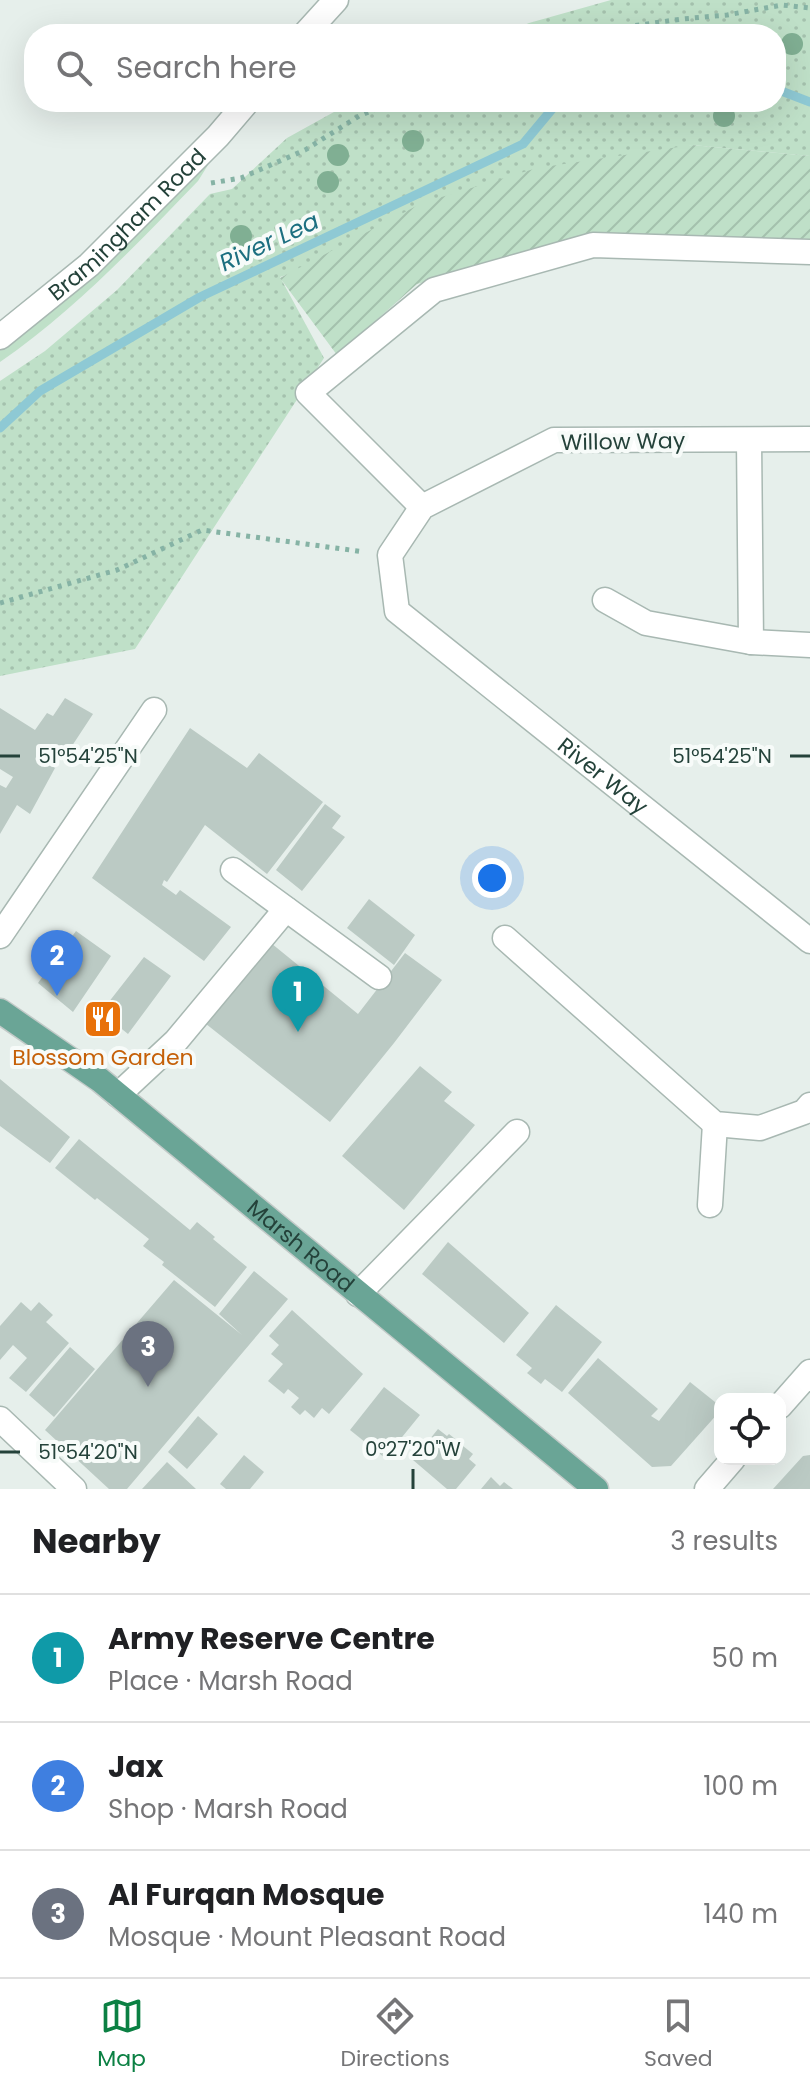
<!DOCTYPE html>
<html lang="en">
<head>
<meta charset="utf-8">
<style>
	:root { --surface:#fff; --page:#f2f2f2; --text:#202124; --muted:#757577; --line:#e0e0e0; --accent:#0b8043 }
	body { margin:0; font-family:Poppins,sans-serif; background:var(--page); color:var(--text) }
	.controls { position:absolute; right:24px; bottom:24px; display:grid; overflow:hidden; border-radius:16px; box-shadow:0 8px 32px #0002 }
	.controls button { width:72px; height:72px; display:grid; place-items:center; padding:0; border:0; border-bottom:2px solid var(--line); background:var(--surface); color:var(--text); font:40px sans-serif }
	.you { position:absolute; left:492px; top:878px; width:28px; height:28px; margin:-20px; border:6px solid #fff; border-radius:50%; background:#1a73e8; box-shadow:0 0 0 12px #1a73e833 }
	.badge { display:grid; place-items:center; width:52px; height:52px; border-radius:50%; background:var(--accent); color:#fff; font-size:26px; font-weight:700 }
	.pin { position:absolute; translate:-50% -66px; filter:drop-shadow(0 2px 4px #0008) }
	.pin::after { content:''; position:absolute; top:42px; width:28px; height:24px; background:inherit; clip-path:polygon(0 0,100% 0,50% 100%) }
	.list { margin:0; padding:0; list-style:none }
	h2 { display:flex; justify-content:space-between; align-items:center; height:104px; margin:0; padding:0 32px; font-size:34px }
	h2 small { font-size:26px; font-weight:400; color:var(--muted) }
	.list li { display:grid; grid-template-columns:52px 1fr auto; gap:24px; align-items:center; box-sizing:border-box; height:128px; padding:0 32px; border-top:2px solid var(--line) }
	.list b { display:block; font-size:30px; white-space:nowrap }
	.list p { margin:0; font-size:26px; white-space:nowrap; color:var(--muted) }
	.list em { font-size:26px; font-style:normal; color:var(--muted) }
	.icon { flex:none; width:44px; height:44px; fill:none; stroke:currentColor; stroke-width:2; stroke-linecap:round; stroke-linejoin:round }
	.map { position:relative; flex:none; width:810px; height:1489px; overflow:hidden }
	.search { position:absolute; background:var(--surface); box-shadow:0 8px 32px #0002; left:24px; right:24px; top:24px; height:88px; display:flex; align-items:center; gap:20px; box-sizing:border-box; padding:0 28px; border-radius:32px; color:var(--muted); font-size:30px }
	.sheet { height:488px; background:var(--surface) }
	nav { display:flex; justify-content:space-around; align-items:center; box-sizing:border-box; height:112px; border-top:2px solid var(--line); background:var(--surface); font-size:22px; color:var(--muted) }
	nav a { display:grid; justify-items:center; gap:4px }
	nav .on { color:var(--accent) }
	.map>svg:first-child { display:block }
	.grass { fill:#bfe0c8 }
	.park { fill:url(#park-dots) }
	.garden { fill:url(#garden-furrows) }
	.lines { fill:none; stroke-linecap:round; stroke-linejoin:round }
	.stream { stroke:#8ec9d4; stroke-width:9 }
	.building { fill:#bbcac4 }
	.minor-casing { stroke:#a8b8b2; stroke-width:27 }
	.major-casing { stroke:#c2cac8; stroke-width:27 }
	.path { stroke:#86b3a5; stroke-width:5; stroke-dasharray:4 6; stroke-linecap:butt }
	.minor { stroke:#fff; stroke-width:24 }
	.major { stroke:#6aa596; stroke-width:24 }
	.tree { fill:#80af93 }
	.ticks { fill:none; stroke:#24423a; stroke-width:3 }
	.labels { text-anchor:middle; stroke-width:8; stroke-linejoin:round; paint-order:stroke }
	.street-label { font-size:22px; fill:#24423a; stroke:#f7fbf9 }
	.food-label { font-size:22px; fill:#c56008; stroke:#f7fbf9 }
	.water-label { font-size:24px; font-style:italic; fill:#1c6f80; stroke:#f7fbf9 }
	.ticks-label { font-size:20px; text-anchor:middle; fill:#24423a; stroke:#f7fbf9; stroke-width:8; stroke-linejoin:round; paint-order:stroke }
</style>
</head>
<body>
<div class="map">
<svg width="810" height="1489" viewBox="0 0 810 1489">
	<defs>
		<pattern id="park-dots" width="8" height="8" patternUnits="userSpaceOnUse" patternTransform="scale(2)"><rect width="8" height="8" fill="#bfe0c8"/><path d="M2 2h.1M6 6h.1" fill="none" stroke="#a4c1ad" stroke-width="1.8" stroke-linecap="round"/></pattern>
		<pattern id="garden-furrows" width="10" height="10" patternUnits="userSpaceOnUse" patternTransform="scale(2)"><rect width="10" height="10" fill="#bfe0c8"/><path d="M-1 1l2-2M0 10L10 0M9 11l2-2" fill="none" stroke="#a4c1ad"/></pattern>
	</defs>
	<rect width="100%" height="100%" fill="#e6efeb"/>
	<path class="grass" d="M208 165 198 181C136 245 74 311 0 362V349L24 333 201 166Z"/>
	<path class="park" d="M611 0H810V156L692 145 280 277 324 358 135 649 0 676V381L45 351 117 290 210 194 232 189 287 138 352 102H776V34H503L529 23Z"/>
	<path class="garden" d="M692 145 810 156V240L562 243 417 284 337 355 280 278 422 203 537 168Z"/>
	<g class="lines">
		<path class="stream" d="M776 89 810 102
			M0 428 40 391 200 297 523 144 558 102"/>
	</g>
	<path class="building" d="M65 698 93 714 66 755 48 745 39 758 55 768 30 814 17 805 0 834V785L6 788 13 777 0 769V708L35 730 47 713 53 716Z
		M190 728 247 768 259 753 323 802 267 874 205 825 167 882 164 880 162 885 176 895 180 890 231 927 204 961 92 878Z
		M325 804 341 816 332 828 345 837 302 891 276 870Z
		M369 899 415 935 394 965 347 928Z
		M76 931 111 956 73 1012 38 983Z
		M266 939 358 1014 405 953 442 980 394 1043 330 1122 201 1020Z
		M144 957 171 976 128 1034 101 1012Z
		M420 1066 452 1092 444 1101 475 1125 404 1210 342 1156Z
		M0 1079 70 1137 50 1163 0 1126Z
		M79 1139 190 1230 197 1222 215 1237 213 1239 247 1267 215 1307 162 1265 164 1262 143 1246 149 1239 97 1198 95 1200 55 1168Z
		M448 1242 529 1313 504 1343 422 1274Z
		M254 1271 288 1299 127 1489H109L45 1430 174 1280 242 1335 219 1314Z
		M21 1302 31 1311 39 1302 53 1315 46 1322 69 1343 26 1392 9 1378 27 1358 13 1345 0 1360V1326Z
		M556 1305 602 1342 562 1392 545 1379 541 1384 527 1373 532 1368 516 1355Z
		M292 1310 363 1374 329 1414 322 1408 314 1418 305 1410 300 1415 291 1407 299 1398 288 1389 284 1394 268 1381 283 1364 271 1354 279 1345 269 1336Z
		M70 1347 95 1369 54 1417 29 1395Z
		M598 1358 658 1409 651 1416 659 1421 690 1382 720 1406V1411L671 1466 652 1467 568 1393Z
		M384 1387 420 1415 385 1458 350 1430Z
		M198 1416 218 1434 187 1469 168 1452Z
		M438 1429 447 1436 449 1434 459 1442 455 1447 459 1450 463 1446 473 1454 469 1459 476 1465 456 1489H447L413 1460Z
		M244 1455 264 1472 250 1489H226L220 1484Z
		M810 1455V1489H773L803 1456Z
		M167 1462 196 1489H142Z
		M491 1477 500 1486 504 1482 513 1489H481Z"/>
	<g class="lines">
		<defs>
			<g id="minor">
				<path d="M305 34 336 0"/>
				<path id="s1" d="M0 337 89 265 218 136 247 102"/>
				<path id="s2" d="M810 439 554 440 422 507 390 555 397 611 810 941"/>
				<path d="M749 440 751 642"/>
				<path d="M422 507 308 393 434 290 593 245 810 252"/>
				<path d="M605 600 646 623 751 642 810 645"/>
				<path d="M233 870 379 977"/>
				<path d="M0 936 154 710"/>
				<path d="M505 938 715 1124 760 1128 804 1112 810 1105"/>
				<path d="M118 1095 176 1041 286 909"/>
				<path d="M710 1205 715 1124"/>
				<path d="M358 1294 517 1132"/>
				<path d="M780 1406 810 1372"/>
				<path d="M0 1419 74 1489"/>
				<path d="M707 1489 733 1459"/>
			</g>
			<g id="major">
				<path id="s3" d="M0 1011 100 1080 596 1489"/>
			</g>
		</defs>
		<use href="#minor" class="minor-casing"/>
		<use href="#major" class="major-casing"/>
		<path class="path" d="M576 34 682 19 727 15 782 5 810 8
			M211 183 241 178 305 150 359 116 393 102
			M0 603 117 570 202 530 365 552"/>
		<use href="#minor" class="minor"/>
		<use href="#major" class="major"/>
	</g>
	<g class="tree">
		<circle cx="792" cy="44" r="11"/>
		<circle cx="724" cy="116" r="11"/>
		<circle cx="413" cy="141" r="11"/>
		<circle cx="338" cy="155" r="11"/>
		<circle cx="328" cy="182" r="11"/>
		<circle cx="241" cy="236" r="11"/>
	</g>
	<path class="ticks" d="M0 756H20M790 756H810M0 1452H20M413 1469V1489"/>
	<defs>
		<symbol id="restaurant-square" viewBox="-11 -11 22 22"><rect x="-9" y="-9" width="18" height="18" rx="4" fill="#e8710a" stroke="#f7fbf9"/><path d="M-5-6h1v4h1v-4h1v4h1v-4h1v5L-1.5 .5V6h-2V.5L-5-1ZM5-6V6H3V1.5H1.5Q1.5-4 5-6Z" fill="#fff"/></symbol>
	</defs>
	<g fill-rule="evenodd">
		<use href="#restaurant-square" x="81" y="997" width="44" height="44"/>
	</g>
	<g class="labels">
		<g class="street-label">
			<text dy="8" stroke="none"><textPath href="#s1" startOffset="170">Bramingham Road</textPath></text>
			<text transform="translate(623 441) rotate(-1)" y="8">Willow Way</text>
			<text dy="8" stroke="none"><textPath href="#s2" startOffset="782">River Way</textPath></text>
			<text dy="8" stroke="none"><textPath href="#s3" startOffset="382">Marsh Road</textPath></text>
		</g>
		<g class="food-label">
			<text x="103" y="1065">Blossom Garden</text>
		</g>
		<g class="water-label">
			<text transform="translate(269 242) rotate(-25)" y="8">River Lea</text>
		</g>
	</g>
	<g class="ticks-label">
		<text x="88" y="763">51°54'25"N</text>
		<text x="722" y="763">51°54'25"N</text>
		<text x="413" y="1456">0°27'20"W</text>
		<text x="88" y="1459">51°54'20"N</text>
	</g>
</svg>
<div class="controls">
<button><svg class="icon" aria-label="locate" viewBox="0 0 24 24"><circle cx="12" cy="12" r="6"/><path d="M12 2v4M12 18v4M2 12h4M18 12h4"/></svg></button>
</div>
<div class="you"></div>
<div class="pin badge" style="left:298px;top:1032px;background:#0f9aa8">1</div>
<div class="pin badge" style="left:57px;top:996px;background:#3f7fe0">2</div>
<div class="pin badge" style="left:148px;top:1387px;background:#6b7280">3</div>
<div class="search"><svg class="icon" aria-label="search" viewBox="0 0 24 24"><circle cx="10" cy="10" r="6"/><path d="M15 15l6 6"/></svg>Search here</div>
</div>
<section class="sheet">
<h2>Nearby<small>3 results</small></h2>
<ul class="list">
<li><span class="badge" style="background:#0f9aa8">1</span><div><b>Army Reserve Centre</b><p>Place · Marsh Road</p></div><em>50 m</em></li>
<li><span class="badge" style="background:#3f7fe0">2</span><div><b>Jax</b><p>Shop · Marsh Road</p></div><em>100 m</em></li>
<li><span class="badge" style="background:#6b7280">3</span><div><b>Al Furqan Mosque</b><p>Mosque · Mount Pleasant Road</p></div><em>140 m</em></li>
</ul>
</section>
<nav>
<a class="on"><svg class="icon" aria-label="map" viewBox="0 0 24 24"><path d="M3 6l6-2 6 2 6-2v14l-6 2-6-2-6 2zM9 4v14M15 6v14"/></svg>Map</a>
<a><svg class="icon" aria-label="directions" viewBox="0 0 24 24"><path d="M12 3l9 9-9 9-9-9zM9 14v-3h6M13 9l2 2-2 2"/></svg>Directions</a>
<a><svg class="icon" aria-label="saved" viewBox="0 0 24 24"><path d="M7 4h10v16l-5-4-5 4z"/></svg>Saved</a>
</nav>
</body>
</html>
